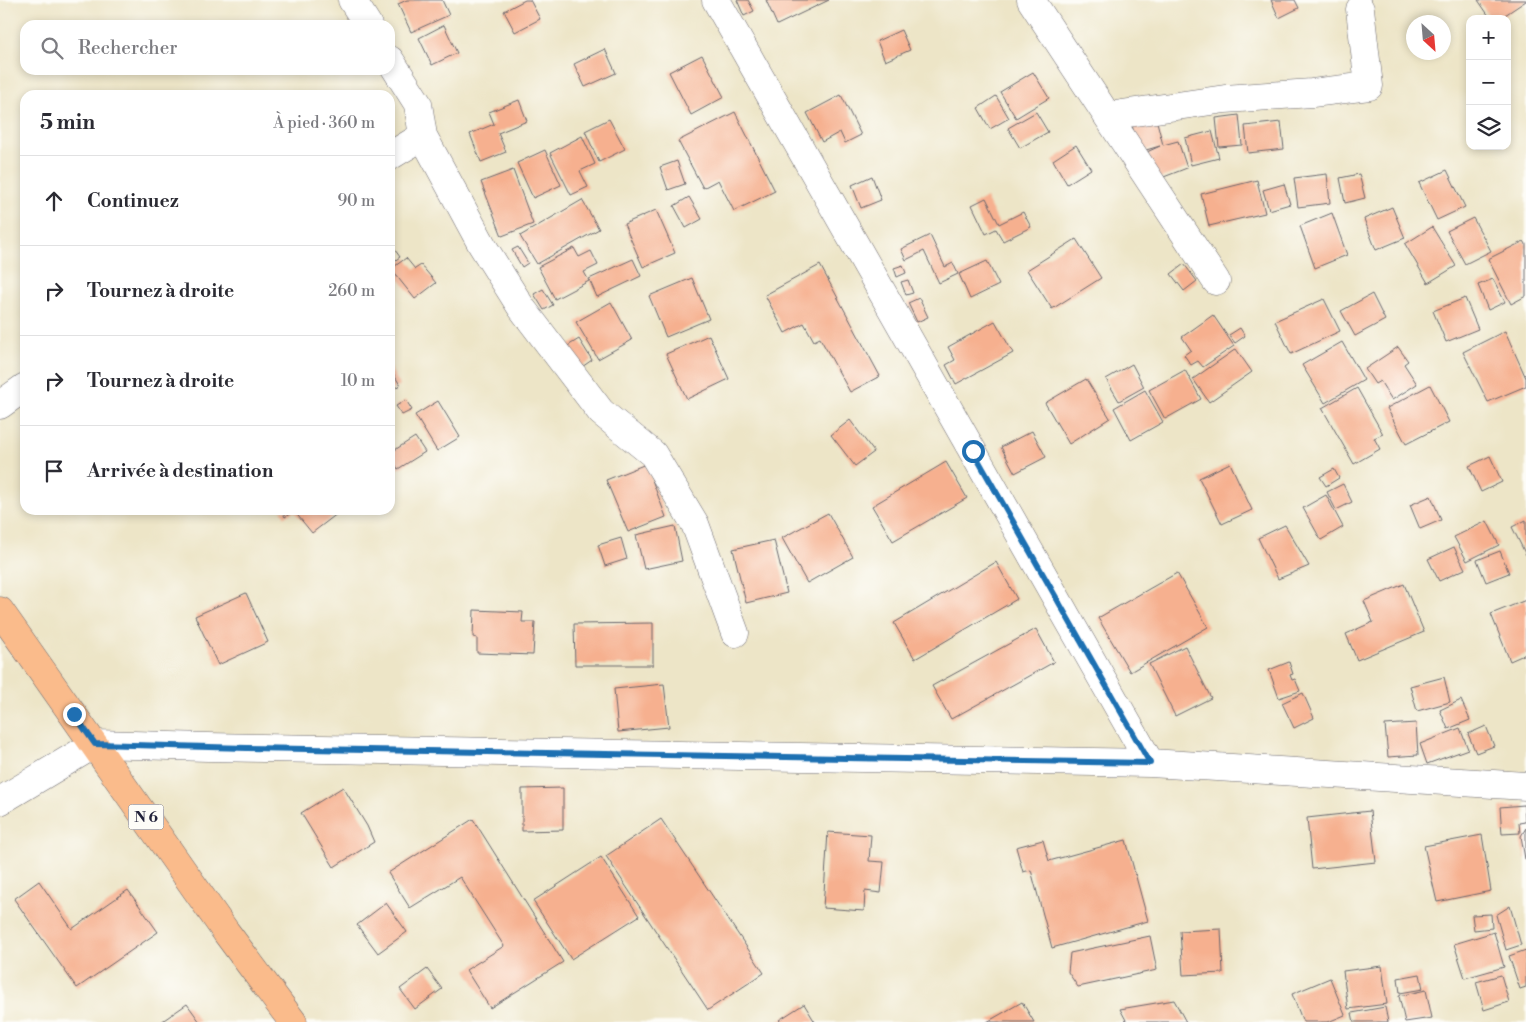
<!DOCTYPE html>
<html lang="fr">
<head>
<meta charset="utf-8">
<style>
	:root { --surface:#fff; --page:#f7f7f7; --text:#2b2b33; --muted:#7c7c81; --line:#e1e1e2 }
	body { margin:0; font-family:"Libre Bodoni",serif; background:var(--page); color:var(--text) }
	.controls { position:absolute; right:15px; top:15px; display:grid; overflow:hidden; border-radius:10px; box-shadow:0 2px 8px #0003 }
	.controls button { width:45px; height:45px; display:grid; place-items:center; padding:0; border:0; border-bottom:1px solid var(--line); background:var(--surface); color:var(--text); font:25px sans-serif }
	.compass { position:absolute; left:1406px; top:15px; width:45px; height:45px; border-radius:50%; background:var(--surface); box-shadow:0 2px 8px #0003; rotate:154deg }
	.stop { position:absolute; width:15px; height:15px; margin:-11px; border:4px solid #1f6fb2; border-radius:50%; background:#fff }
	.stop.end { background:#1f6fb2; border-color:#fff; box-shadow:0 1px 5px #0008 }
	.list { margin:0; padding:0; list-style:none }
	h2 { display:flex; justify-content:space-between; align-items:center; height:65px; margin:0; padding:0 20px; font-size:21px }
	h2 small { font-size:16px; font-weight:400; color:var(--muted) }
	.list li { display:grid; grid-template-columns:32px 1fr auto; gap:15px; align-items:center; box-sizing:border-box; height:90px; padding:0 20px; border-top:1px solid var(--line) }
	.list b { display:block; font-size:19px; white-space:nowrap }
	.list em { font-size:16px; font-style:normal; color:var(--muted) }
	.icon { flex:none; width:28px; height:28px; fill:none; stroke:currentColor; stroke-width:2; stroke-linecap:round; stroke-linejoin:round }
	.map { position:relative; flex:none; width:1526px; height:1022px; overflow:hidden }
	.search { position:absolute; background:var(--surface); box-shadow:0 2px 8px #0003; left:20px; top:20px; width:375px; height:55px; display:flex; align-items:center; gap:12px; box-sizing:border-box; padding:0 18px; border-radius:15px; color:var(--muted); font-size:19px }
	.panel { position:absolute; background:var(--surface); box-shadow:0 2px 8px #0003; left:20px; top:90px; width:375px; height:425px; border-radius:15px }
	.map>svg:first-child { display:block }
	.building { fill:#f6b08f }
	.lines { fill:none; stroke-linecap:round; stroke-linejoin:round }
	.street-casing { stroke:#69666c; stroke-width:29 }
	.primary-casing { stroke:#69666c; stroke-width:29 }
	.street { stroke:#fff; stroke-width:28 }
	.primary { stroke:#fabb8b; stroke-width:28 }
	.route { stroke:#1f6fb2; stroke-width:6 }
	.labels { text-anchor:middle; stroke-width:5; stroke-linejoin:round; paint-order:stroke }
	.shield { fill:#fdfcf7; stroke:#646373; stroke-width:1 }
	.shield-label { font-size:15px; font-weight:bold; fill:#22223b }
</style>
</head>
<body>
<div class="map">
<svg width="1526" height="1022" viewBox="0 0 1526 1022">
	<rect width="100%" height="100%" fill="#fdfcf7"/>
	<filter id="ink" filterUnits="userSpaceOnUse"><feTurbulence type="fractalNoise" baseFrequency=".02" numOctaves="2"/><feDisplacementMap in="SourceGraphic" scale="10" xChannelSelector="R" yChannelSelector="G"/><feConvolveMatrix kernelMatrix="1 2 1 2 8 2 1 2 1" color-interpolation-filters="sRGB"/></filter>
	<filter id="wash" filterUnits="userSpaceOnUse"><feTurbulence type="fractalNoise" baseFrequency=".0096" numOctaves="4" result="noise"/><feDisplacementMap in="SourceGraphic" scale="20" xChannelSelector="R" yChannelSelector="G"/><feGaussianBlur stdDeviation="1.12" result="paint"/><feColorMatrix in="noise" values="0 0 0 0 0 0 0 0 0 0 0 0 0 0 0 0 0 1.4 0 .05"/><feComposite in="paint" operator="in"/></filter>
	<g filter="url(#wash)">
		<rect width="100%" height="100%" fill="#ede5c7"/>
		<g id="blocks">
			<path class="building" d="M407 0H442L449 15 411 32 398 4Z
				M525 0H530L540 19 515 32 504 11Z
				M737 0H748L754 11 744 16Z
				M766 0H829L777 25Z
				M1271 0H1295L1299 8 1279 18Z
				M1478 0H1526V1L1499 19H1491Z
				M444 25 457 53 432 65 419 38Z
				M901 30 910 50 885 61 877 41Z
				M605 49 616 73 585 87 574 64Z
				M702 55 724 97 691 115 669 72Z
				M1033 72 1049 98 1016 118 1000 92Z
				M841 95 861 135 845 143 840 132 822 142 807 113Z
				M996 96 1009 118 990 129 978 108Z
				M519 100 527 121 498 133 506 152 481 162 470 134 494 124 489 112Z
				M735 112 775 191 734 211 718 180 703 188 678 141Z
				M1036 112 1048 132 1020 148 1008 128Z
				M1239 115 1242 145 1219 147 1216 118Z
				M1156 118 1163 145 1178 141 1187 168 1156 180 1147 152 1160 146 1139 152 1132 125Z
				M609 119 625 149 599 162 585 131Z
				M1281 122 1284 149 1248 153 1245 126Z
				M1212 131 1219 158 1191 165 1185 138Z
				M582 136 595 164 580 171 588 187 571 195 550 153Z
				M1076 145 1091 169 1067 184 1053 160Z
				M545 150 561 185 533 198 517 163Z
				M677 161 685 184 668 190 660 167Z
				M513 170 533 224 502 236 481 182Z
				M1447 170 1465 207 1437 220 1419 183Z
				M1327 174 1330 203 1298 207 1294 178Z
				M1359 174 1365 198 1345 203 1340 178Z
				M872 176 881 200 861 208 852 185Z
				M1257 180 1265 213 1209 226 1201 194Z
				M1284 184 1290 204 1269 210 1263 190Z
				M689 197 702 219 686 228 674 206Z
				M986 198 999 224 1023 212 1031 227 1003 241 996 229 986 234 972 205Z
				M582 200 599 229 537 264 520 236Z
				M1392 207 1405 238 1376 250 1364 219Z
				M656 210 675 253 643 267 624 224Z
				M1332 213 1347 255 1315 268 1300 226Z
				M1473 218 1491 251 1465 264 1447 231Z
				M1432 227 1456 266 1428 283 1405 244Z
				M930 235 945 267 953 263 958 274 939 283 924 251 906 260 901 249Z
				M1076 239 1101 278 1052 309 1027 270Z
				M1524 241 1526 244V296L1511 304 1488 259Z
				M390 243 400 257 390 264Z
				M518 247 528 263 522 267 512 250Z
				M574 248 579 257 591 251 598 265 584 272 589 281 555 299 538 267Z
				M406 258 415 269 421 265 436 283 415 299 391 269Z
				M633 259 641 276 597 297 589 279Z
				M987 261 999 285 970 299 959 274Z
				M1184 264 1197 281 1184 291 1171 274Z
				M820 265 880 376 850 392 820 338 814 341 804 323 785 333 765 295Z
				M903 265 906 273 897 277 894 268Z
				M692 278 709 319 666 337 649 296Z
				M1493 279 1505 302 1488 310 1478 285Z
				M908 280 913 293 906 295 901 282Z
				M543 289 553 305 544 310 534 294Z
				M1372 294 1385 320 1355 336 1341 311Z
				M919 298 928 317 917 322 908 303Z
				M1465 298 1478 329 1446 342 1433 311Z
				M1324 299 1340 331 1291 354 1275 321Z
				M611 302 632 340 598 359 576 322Z
				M1213 315 1234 346 1203 367 1198 361 1191 365 1184 355 1191 350 1182 337Z
				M995 321 1013 353 956 384 946 365 955 360 948 347Z
				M1240 328 1245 336 1235 343 1229 335Z
				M1505 331 1526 378V386L1488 402 1463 352Z
				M709 335 729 379 687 399 666 354Z
				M579 339 592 360 579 369 566 347Z
				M1342 342 1364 380 1325 403 1302 365Z
				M1398 347 1408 361 1404 364 1417 384 1392 400 1380 381 1375 384 1365 369Z
				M1236 349 1252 372 1209 402 1193 379Z
				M1132 364 1144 387 1119 401 1106 379Z
				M390 368 400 385 390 391Z
				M1185 370 1201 399 1165 419 1149 390Z
				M1086 379 1110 418 1069 444 1045 403Z
				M1430 385 1449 422 1406 444 1387 408Z
				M1357 388 1383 434 1374 438 1380 449 1354 464 1322 408Z
				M1145 390 1163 422 1131 440 1114 408Z
				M406 400 412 410 402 415 396 406Z
				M438 401 460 437 437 451 415 415Z
				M850 420 874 452 855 466 831 435Z
				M1032 431 1046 457 1015 473 1001 447Z
				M415 437 425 452 398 469 390 456V453Z
				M1490 456 1502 482 1481 492 1469 466Z
				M946 462 967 498 893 541 872 506Z
				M1230 463 1252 510 1222 524 1199 478Z
				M646 464 666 517 628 532 606 480Z
				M1334 469 1339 478 1326 486 1320 477Z
				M1343 484 1352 502 1336 510 1327 492Z
				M1326 495 1343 527 1321 540 1303 508Z
				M1431 496 1441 520 1420 529 1410 505Z
				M281 510H342L312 533 294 511 285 517Z
				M828 513 853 557 807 583 782 538Z
				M1526 520V555L1512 527Z
				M1487 521 1499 545 1467 561 1454 537Z
				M1285 525 1309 566 1278 579 1258 538Z
				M675 526 682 561 644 569 636 535Z
				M621 538 627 559 605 566 598 545Z
				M774 540 787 593 746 603 733 549Z
				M1454 547 1465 569 1439 581 1428 559Z
				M1500 551 1509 573 1486 582 1477 560Z
				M996 562 1017 599 915 659 894 623Z
				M1177 573 1208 627 1130 672 1098 618Z
				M1404 584 1424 632 1357 660 1346 634 1373 622 1364 601Z
				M246 593 268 642 218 665 195 616Z
				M1526 600V654L1510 661 1491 614Z
				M474 610 523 612 522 622H535L533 655 477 653V638L473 637Z
				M653 623V665H575L574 624Z
				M1036 629 1054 662 951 719 932 686Z
				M1185 646 1211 698 1175 716 1149 664Z
				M1289 662 1293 674 1290 675 1292 680 1295 679 1300 691 1279 698 1269 670Z
				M1444 677 1450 702 1417 711 1410 686Z
				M664 684 669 727 618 732 614 689Z
				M1303 693 1314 718 1294 728 1282 703Z
				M1461 700 1470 720 1448 729 1440 710Z
				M1416 723 1418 755 1388 757 1385 725Z
				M1486 726 1494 746 1476 753 1468 734Z
				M1460 728 1468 749 1427 764 1420 744Z
				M343 787 367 826 374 842 334 867 301 813Z
				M563 788V830L522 831V789Z
				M1524 805 1525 822 1519 823 1520 833 1502 834 1500 807Z
				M1370 811 1376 862 1312 869 1307 818Z
				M473 819 563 962 490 1008 466 970 504 946 460 877 410 908 388 873Z
				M661 819 764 973 708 1010 606 856Z
				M1526 828V859H1525L1521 836Z
				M828 832 871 835 869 861 884 862 881 893 865 891 864 911 823 908Z
				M1482 835 1491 891 1437 902 1424 846Z
				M1043 840 1049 861 1126 840 1148 921 1052 948 1031 870 1023 872 1016 847Z
				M601 857 639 916 571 959 533 901Z
				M39 881 72 929 128 890 158 932 77 988 14 899Z
				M386 903 407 932 378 953 357 925Z
				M1510 906 1521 945 1506 950 1496 915Z
				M1491 914 1492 928 1474 930 1472 915Z
				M1221 929 1223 973 1183 975 1180 931Z
				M1494 932 1504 967 1465 978 1454 944Z
				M1150 936 1157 970 1078 987 1068 972 1070 953Z
				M1526 950V987L1520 989 1509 956Z
				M1382 966 1387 1004 1348 1009 1343 971Z
				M427 969 442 989 415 1009 400 989Z
				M1420 974 1423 989 1400 993 1398 978Z
				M1501 975 1509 1002 1484 1010 1476 982Z
				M1330 978 1345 1015 1328 1022H1303L1292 994Z
				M1426 990 1432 1018 1405 1022 1399 996Z
				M1174 1000 1186 1022H1127L1120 1009Z
				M1022 1002 1034 1022H987Z
				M187 1004 200 1022H161Z
				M804 1004 815 1022H781L779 1020Z
				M1385 1007 1388 1022H1354L1352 1013Z"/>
		</g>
	</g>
	<g filter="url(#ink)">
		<use href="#blocks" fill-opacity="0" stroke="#69666c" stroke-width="1"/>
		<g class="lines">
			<defs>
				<path id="street" d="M352 0 368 25
					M716 0 1150 763
					M1031 0 1216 281
					M390 60 418 104 423 136 390 156
					M1108 116 1225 99 1312 93 1369 86 1360 9
					M423 136 482 245 521 307 601 412 653 454 695 524 735 633
					M0 405 25 387
					M0 801 95 744 208 747 1150 763 1526 786"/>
				<path id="primary" d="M0 611 226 932 293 1022"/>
			</defs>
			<use href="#street" class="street-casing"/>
			<use href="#primary" class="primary-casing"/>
			<use href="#street" class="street"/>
			<use href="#primary" class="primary"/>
		</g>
	</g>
	<g class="lines" filter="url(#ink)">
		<path class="route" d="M74 714 95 744 247 748 1150 763 973 451"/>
	</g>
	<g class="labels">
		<rect class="shield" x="128.5" y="804.5" width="35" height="25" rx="4"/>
		<g class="shield-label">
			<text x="146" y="822">N 6</text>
		</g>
	</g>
</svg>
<div class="controls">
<button>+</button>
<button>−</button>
<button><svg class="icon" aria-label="layers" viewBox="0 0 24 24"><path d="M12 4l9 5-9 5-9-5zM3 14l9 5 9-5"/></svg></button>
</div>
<svg class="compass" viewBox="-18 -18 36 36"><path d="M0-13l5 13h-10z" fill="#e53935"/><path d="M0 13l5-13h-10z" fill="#7c7c81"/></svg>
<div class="stop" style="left:973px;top:451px"></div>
<div class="stop end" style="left:74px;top:714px"></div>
<div class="search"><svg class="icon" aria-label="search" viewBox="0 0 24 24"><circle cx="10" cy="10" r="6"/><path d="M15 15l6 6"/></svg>Rechercher</div>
<section class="panel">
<h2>5 min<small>À pied · 360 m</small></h2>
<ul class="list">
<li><svg class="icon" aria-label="ahead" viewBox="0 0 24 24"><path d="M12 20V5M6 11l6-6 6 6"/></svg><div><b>Continuez</b></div><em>90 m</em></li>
<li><svg class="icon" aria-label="right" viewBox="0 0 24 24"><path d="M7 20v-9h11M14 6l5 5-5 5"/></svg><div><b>Tournez à droite</b></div><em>260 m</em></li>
<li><svg class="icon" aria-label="right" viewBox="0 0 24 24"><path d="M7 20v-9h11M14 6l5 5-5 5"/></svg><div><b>Tournez à droite</b></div><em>10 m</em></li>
<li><svg class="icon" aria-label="arrive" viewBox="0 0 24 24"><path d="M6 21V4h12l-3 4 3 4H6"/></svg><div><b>Arrivée à destination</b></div></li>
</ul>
</section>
</div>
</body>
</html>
